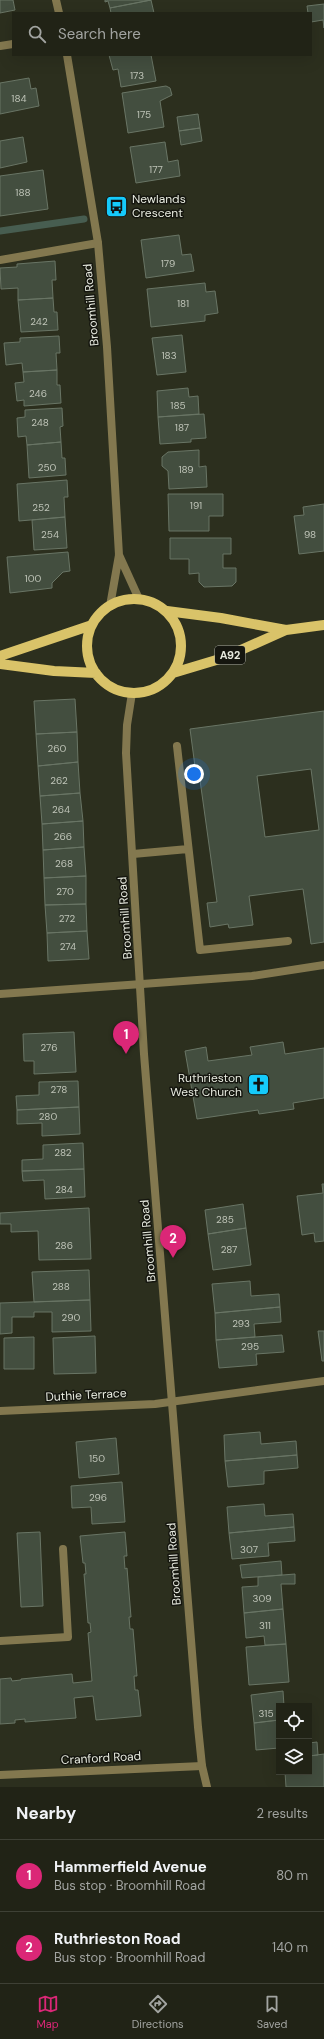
<!DOCTYPE html>
<html lang="en">
<head>
<meta charset="utf-8">
<style>
	:root { --surface:#212316; --page:#2d2f23; --text:#f1f3f6; --muted:#a2a4a1; --line:#3e4035; --accent:#db2777 }
	body { margin:0; font-family:"DM Sans",sans-serif; background:var(--page); color:var(--text) }
	.controls { position:absolute; right:12px; bottom:12px; display:grid; overflow:hidden; border-radius:0px; box-shadow:0 4px 16px #0002 }
	.controls button { width:36px; height:36px; display:grid; place-items:center; padding:0; border:0; border-bottom:1px solid var(--line); background:var(--surface); color:var(--text); font:20px sans-serif }
	.you { position:absolute; left:194px; top:774px; width:14px; height:14px; margin:-10px; border:3px solid #fff; border-radius:50%; background:#1a73e8; box-shadow:0 0 0 6px #1a73e833 }
	.badge { display:grid; place-items:center; width:26px; height:26px; border-radius:50%; background:var(--accent); color:#fff; font-size:13px; font-weight:700 }
	.pin { position:absolute; translate:-50% -33px; filter:drop-shadow(0 1px 2px #0008) }
	.pin::after { content:''; position:absolute; top:21px; width:14px; height:12px; background:inherit; clip-path:polygon(0 0,100% 0,50% 100%) }
	.list { margin:0; padding:0; list-style:none }
	h2 { display:flex; justify-content:space-between; align-items:center; height:52px; margin:0; padding:0 16px; font-size:17px }
	h2 small { font-size:13px; font-weight:400; color:var(--muted) }
	.list li { display:grid; grid-template-columns:26px 1fr auto; gap:12px; align-items:center; box-sizing:border-box; height:72px; padding:0 16px; border-top:1px solid var(--line) }
	.list b { display:block; font-size:15px; white-space:nowrap }
	.list p { margin:0; font-size:13px; white-space:nowrap; color:var(--muted) }
	.list em { font-size:13px; font-style:normal; color:var(--muted) }
	.icon { flex:none; width:22px; height:22px; fill:none; stroke:currentColor; stroke-width:2; stroke-linecap:round; stroke-linejoin:round }
	.map { position:relative; flex:none; width:324px; height:1787px; overflow:hidden }
	.search { position:absolute; background:var(--surface); box-shadow:0 4px 16px #0002; left:12px; right:12px; top:12px; height:44px; display:flex; align-items:center; gap:10px; box-sizing:border-box; padding:0 14px; border-radius:0px; color:var(--muted); font-size:15px }
	.sheet { height:196px; background:var(--surface) }
	nav { display:flex; justify-content:space-around; align-items:center; box-sizing:border-box; height:56px; border-top:1px solid var(--line); background:var(--surface); font-size:11px; color:var(--muted) }
	nav a { display:grid; justify-items:center; gap:2px }
	nav .on { color:var(--accent) }
	.map>svg:first-child { display:block }
	.lines { fill:none; stroke-linecap:round; stroke-linejoin:round }
	.stream { stroke:#475d50; stroke-width:7 }
	.building { fill:#434e3f; stroke:#697565; fill-rule:evenodd }
	.service { stroke:#83784f; stroke-width:8 }
	.minor { stroke:#83784f; stroke-width:8 }
	.tertiary { stroke:#83784f; stroke-width:8 }
	.primary { stroke:#d9c369; stroke-width:10 }
	.labels { text-anchor:middle; stroke-width:3; stroke-linejoin:round; paint-order:stroke }
	.number-label { font-size:10px; fill:#bec3b7 }
	.shield { fill:#15160f; stroke:#a8aaa1; stroke-width:1 }
	.shield-label { font-size:11px; font-weight:bold; fill:#e7eadf }
	.poi-label { font-size:12px; fill:#e7eadf; stroke:#15160f; text-anchor:start }
	.street-label { font-size:12px; fill:#e7eadf; stroke:#15160f }
</style>
</head>
<body>
<div class="map">
<svg width="324" height="1787" viewBox="0 0 324 1787">
	<rect width="100%" height="100%" fill="#2c2f1e"/>
	<g class="lines">
		<path class="stream" d="M0 231 84 219"/>
	</g>
	<path class="building" d="M0 0H13L15 10 0 13Z
		M105 0H151L110 8 108 1 105 2Z
		M151 0 154 13H111L110 8Z
		M324 4V28L323 20 311 22V13H308L307 6Z
		M109 55H151L156 81 121 87 118 69 113 70Z
		M29 78 31 89 36 88 39 106 0 114V83Z
		M166 86 170 88 172 95 160 101 164 127 128 133 122 93Z
		M198 114 200 128 179 131 177 117Z
		M200 128 202 141 181 145 179 131Z
		M23 137 27 162 0 168V141Z
		M165 142 168 162 178 160 180 176 136 183 130 147Z
		M43 170 48 209 0 216V176Z
		M179 235 182 255 191 254 194 271 146 278 141 240Z
		M55 261 56 280H52L53 298 18 300V288L1 289 0 268 17 267V264Z
		M205 283 206 292 215 291 218 313 205 315V321L151 327 147 289Z
		M53 298 54 312H57L58 330 21 332 18 300Z
		M182 335 186 372 157 375 152 338Z
		M59 336 60 353H56L57 370 23 372 22 363 6 365 4 343 20 342V338Z
		M57 370V385H60L61 403 24 406V400L17 401 15 383 24 382 23 372Z
		M188 388 189 397 198 396 199 414 158 417 157 391Z
		M62 408 63 426 60 427 61 442 27 445 26 436 18 437 17 418 25 417V410Z
		M204 414 206 438 191 439V442L160 444 158 417Z
		M61 442 62 458H65L66 475 29 478 27 445Z
		M199 450V467L206 466 207 487 169 489 168 471 162 466V457L168 452Z
		M67 480 68 497H64L65 517 19 521 17 484Z
		M168 494H223V516H209V531H169Z
		M324 504V551L299 554 294 516 304 515 303 507Z
		M65 517 67 548 34 550 32 520Z
		M170 538H231V554H223V568H236V582L232 586 204 587 199 582V573L189 574V559H170Z
		M68 552 70 571 63 572 52 583V588L10 593 7 557Z
		M75 699 77 732 36 734 34 701Z
		M324 711V942L311 944 303 889 249 896 253 925 229 928 228 924 210 927 207 903 217 902 199 773 196 774 190 729ZM311 769 319 830 265 837 257 776Z
		M77 732 78 762 38 766 36 734Z
		M78 762 80 793 40 796 38 766Z
		M80 793 83 821 42 824 40 796Z
		M83 821 84 847 43 850 42 824Z
		M84 847 86 876 44 878 43 850Z
		M86 876V904L45 905 44 878Z
		M86 904 87 931 47 933 45 905Z
		M87 931 89 959 48 961 47 933Z
		M74 1032 76 1072 34 1074V1061H24L23 1034Z
		M283 1042 285 1054 324 1048V1098L293 1103 294 1109 259 1114 258 1110 197 1119 185 1051 206 1047 208 1061 252 1055 250 1047Z
		M78 1081 79 1107 17 1110 16 1096 39 1095V1082Z
		M79 1107 80 1134 42 1136V1123L17 1124V1110Z
		M83 1143 84 1169 22 1171V1160L43 1159V1145Z
		M84 1169 85 1197 45 1199 44 1180 23 1181 22 1171Z
		M322 1184H324V1241L315 1242 314 1233 302 1235 297 1196 323 1193Z
		M243 1204 246 1228 208 1234 205 1210Z
		M89 1208 91 1259 39 1260 38 1231 11 1232V1224H0V1213Z
		M246 1228 251 1265 213 1270 208 1234Z
		M89 1270 90 1300 34 1302 32 1272Z
		M250 1281 251 1296 279 1294 280 1307 215 1313 212 1284Z
		M90 1300 91 1331 52 1332V1312H34V1317H12V1333L0 1334V1303Z
		M280 1307 281 1322 254 1324 255 1337 216 1340 215 1313Z
		M318 1331H324V1361H322Z
		M282 1335 284 1352 256 1354 257 1365 219 1368 216 1340Z
		M95 1336 96 1373 54 1374 53 1338Z
		M34 1337V1369H4V1338Z
		M260 1432 261 1444 296 1441 297 1455 225 1461 224 1435Z
		M116 1438 119 1474 79 1478 76 1442Z
		M297 1455 298 1468 264 1471V1484L228 1487 225 1461Z
		M122 1482 125 1522 92 1524 91 1507 72 1508 71 1486Z
		M264 1504 265 1516 293 1514 294 1527 229 1533 227 1507Z
		M294 1527 295 1541 268 1543 269 1556 232 1559 229 1533Z
		M40 1532 43 1606 21 1607 17 1533Z
		M125 1532 127 1556H124L125 1569 127 1568 131 1617H129L130 1629H133L137 1676H134L135 1690H138L141 1716 96 1720 93 1696 74 1698 76 1718 25 1722V1719L15 1720V1723L0 1724V1679L11 1678 12 1681 21 1680V1679L72 1674 73 1683 92 1681 88 1633 91 1632 90 1623H88L84 1574H86L85 1563H83L80 1536Z
		M281 1561 282 1575 242 1578 240 1565Z
		M295 1574V1584H281L283 1609 244 1613 242 1587 258 1586V1577Z
		M283 1609 286 1644 265 1645 264 1636 246 1638 244 1613Z
		M286 1644 289 1682 249 1685 246 1647Z
		M283 1691 284 1706H279V1720L254 1723 251 1695Z
		M279 1720V1748L256 1750 254 1723Z
		M317 1742 318 1755 309 1756V1743Z
		M324 1754V1787H286L285 1772H309V1756Z"/>
	<g class="lines">
		<path class="service" d="M0 260 98 243
			M177 746 200 950 288 941
			M133 854 188 849
			M142 984 252 976 324 965
			M0 1641 68 1637 63 1549"/>
		<path class="minor" d="M0 46 13 44
			M0 994 142 984
			M0 1411 155 1404 324 1381
			M0 1775 202 1766"/>
		<path class="tertiary" d="M56 0 59 13
			M67 55 98 243 107 347 119 555 110 606
			M119 555 139 599
			M132 693 127 725 126 753 144 1054 198 1727 202 1766 207 1787"/>
		<path class="primary" d="M87 646a47 47 0 1 1 94 0a47 47 0 1 1-94 0Z
			M167 611 221 618 286 630 324 625
			M0 656 92 625
			M0 664 54 671 96 673
			M173 673 223 658 286 630"/>
	</g>
	<defs>
		<symbol id="bus-square" viewBox="-11 -11 22 22"><rect x="-9" y="-9" width="18" height="18" rx="4" fill="#15cafb" stroke="#15160f"/><path d="M-5-6H5V4H4V6H2V4H-2V6H-4V4H-5ZM-3.5-4V0h7V-4ZM-3.5 1.2v1.5H-2V1.2ZM2 1.2v1.5H3.5V1.2Z" fill="#111"/></symbol>
		<symbol id="church-square" viewBox="-11 -11 22 22"><rect x="-9" y="-9" width="18" height="18" rx="4" fill="#15cafb" stroke="#15160f"/><path d="M-1.2-6h2.4v3.5h3.3v2.4h-3.3V6h-2.4V-.1h-3.3v-2.4h3.3Z" fill="#111"/></symbol>
	</defs>
	<g fill-rule="evenodd">
		<use href="#bus-square" x="104" y="194" width="25" height="25"/>
		<use href="#church-square" x="246" y="1072" width="25" height="25"/>
	</g>
	<g class="labels">
		<g class="number-label">
			<text x="137" y="79">173</text>
			<text x="19" y="102">184</text>
			<text x="144" y="118">175</text>
			<text x="156" y="173">177</text>
			<text x="23" y="196">188</text>
			<text x="168" y="267">179</text>
			<text x="183" y="307">181</text>
			<text x="39" y="325">242</text>
			<text x="169" y="359">183</text>
			<text x="38" y="397">246</text>
			<text x="178" y="409">185</text>
			<text x="40" y="426">248</text>
			<text x="182" y="431">187</text>
			<text x="47" y="471">250</text>
			<text x="186" y="473">189</text>
			<text x="196" y="509">191</text>
			<text x="41" y="511">252</text>
			<text x="50" y="538">254</text>
			<text x="310" y="538">98</text>
			<text x="33" y="582">100</text>
			<text x="57" y="752">260</text>
			<text x="59" y="784">262</text>
			<text x="61" y="813">264</text>
			<text x="63" y="840">266</text>
			<text x="64" y="867">268</text>
			<text x="65" y="895">270</text>
			<text x="67" y="922">272</text>
			<text x="68" y="950">274</text>
			<text x="49" y="1051">276</text>
			<text x="59" y="1093">278</text>
			<text x="48" y="1120">280</text>
			<text x="63" y="1156">282</text>
			<text x="64" y="1193">284</text>
			<text x="225" y="1223">285</text>
			<text x="64" y="1249">286</text>
			<text x="229" y="1253">287</text>
			<text x="61" y="1290">288</text>
			<text x="71" y="1321">290</text>
			<text x="241" y="1327">293</text>
			<text x="250" y="1350">295</text>
			<text x="97" y="1462">150</text>
			<text x="98" y="1501">296</text>
			<text x="249" y="1553">307</text>
			<text x="262" y="1602">309</text>
			<text x="265" y="1629">311</text>
			<text x="266" y="1717">315</text>
		</g>
		<rect class="shield" x="215" y="646" width="30" height="18" rx="3"/>
		<g class="shield-label">
			<text x="230" y="659">A92</text>
		</g>
		<g class="poi-label">
			<text x="132" y="203">Newlands<tspan x="132" dy="14">Crescent</tspan></text>
			<text x="242" y="1082" text-anchor="end">Ruthrieston<tspan x="242" dy="14">West Church</tspan></text>
		</g>
		<g class="street-label">
			<text transform="translate(91 305) rotate(-95)" y="4">Broomhill Road</text>
			<text transform="translate(125 918) rotate(-94)" y="4">Broomhill Road</text>
			<text transform="translate(148 1241) rotate(-95)" y="4">Broomhill Road</text>
			<text transform="translate(86 1395) rotate(-3)" y="4">Duthie Terrace</text>
			<text transform="translate(174 1564) rotate(-94)" y="4">Broomhill Road</text>
			<text transform="translate(101 1758) rotate(-3)" y="4">Cranford Road</text>
		</g>
	</g>
</svg>
<div class="controls">
<button><svg class="icon" aria-label="locate" viewBox="0 0 24 24"><circle cx="12" cy="12" r="6"/><path d="M12 2v4M12 18v4M2 12h4M18 12h4"/></svg></button>
<button><svg class="icon" aria-label="layers" viewBox="0 0 24 24"><path d="M12 4l9 5-9 5-9-5zM3 14l9 5 9-5"/></svg></button>
</div>
<div class="you"></div>
<div class="pin badge" style="left:126px;top:1054px">1</div>
<div class="pin badge" style="left:173px;top:1258px">2</div>
<div class="search"><svg class="icon" aria-label="search" viewBox="0 0 24 24"><circle cx="10" cy="10" r="6"/><path d="M15 15l6 6"/></svg>Search here</div>
</div>
<section class="sheet">
<h2>Nearby<small>2 results</small></h2>
<ul class="list">
<li><span class="badge">1</span><div><b>Hammerfield Avenue</b><p>Bus stop · Broomhill Road</p></div><em>80 m</em></li>
<li><span class="badge">2</span><div><b>Ruthrieston Road</b><p>Bus stop · Broomhill Road</p></div><em>140 m</em></li>
</ul>
</section>
<nav>
<a class="on"><svg class="icon" aria-label="map" viewBox="0 0 24 24"><path d="M3 6l6-2 6 2 6-2v14l-6 2-6-2-6 2zM9 4v14M15 6v14"/></svg>Map</a>
<a><svg class="icon" aria-label="directions" viewBox="0 0 24 24"><path d="M12 3l9 9-9 9-9-9zM9 14v-3h6M13 9l2 2-2 2"/></svg>Directions</a>
<a><svg class="icon" aria-label="saved" viewBox="0 0 24 24"><path d="M7 4h10v16l-5-4-5 4z"/></svg>Saved</a>
</nav>
</body>
</html>
